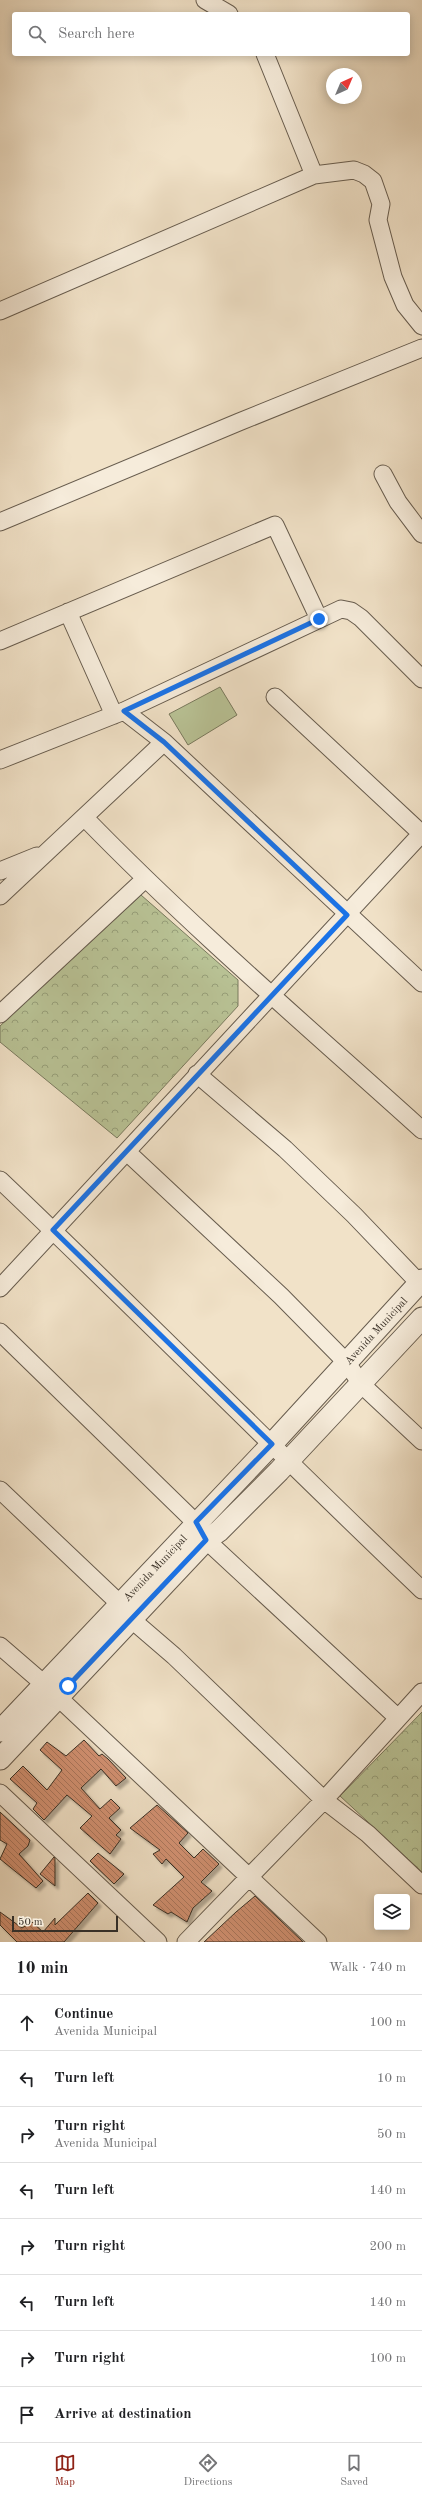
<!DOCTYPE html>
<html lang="en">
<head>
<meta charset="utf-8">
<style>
	:root { --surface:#fff; --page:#f2f2f2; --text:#202124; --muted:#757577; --line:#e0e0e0; --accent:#8f2418 }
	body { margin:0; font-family:"Old Standard TT",serif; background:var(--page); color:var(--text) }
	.controls { position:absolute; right:12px; bottom:12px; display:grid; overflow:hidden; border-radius:4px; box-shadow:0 2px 10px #0003 }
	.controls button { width:36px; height:36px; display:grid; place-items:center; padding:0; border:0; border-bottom:1px solid var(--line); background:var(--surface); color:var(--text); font:20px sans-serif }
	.compass { position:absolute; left:326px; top:68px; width:36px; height:36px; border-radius:50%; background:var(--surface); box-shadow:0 2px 10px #0003; rotate:44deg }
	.scale { position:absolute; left:12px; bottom:10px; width:106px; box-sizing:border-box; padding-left:4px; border:2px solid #393026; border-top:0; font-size:11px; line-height:14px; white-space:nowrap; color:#393026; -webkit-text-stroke:3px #f6ecdb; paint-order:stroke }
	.stop { position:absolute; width:12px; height:12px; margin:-9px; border:3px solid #1a73e8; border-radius:50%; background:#fff }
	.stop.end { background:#1a73e8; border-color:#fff; box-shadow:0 1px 4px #0008 }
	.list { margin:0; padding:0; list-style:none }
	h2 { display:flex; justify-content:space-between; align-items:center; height:52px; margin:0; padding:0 16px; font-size:17px }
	h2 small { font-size:13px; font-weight:400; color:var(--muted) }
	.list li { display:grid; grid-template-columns:26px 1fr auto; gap:12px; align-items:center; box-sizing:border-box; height:56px; padding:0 16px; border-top:1px solid var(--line) }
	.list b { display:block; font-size:15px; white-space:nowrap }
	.list p { margin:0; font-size:13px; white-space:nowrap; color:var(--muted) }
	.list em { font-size:13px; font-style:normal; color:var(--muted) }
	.icon { flex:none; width:22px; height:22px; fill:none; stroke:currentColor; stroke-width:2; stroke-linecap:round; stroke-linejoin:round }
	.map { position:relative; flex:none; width:422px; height:1942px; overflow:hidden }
	.search { position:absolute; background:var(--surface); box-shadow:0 2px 10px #0003; left:12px; right:12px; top:12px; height:44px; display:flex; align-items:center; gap:10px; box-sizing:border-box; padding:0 14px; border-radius:4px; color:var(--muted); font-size:15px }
	.sheet { height:500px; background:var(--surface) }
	nav { display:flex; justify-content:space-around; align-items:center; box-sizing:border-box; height:56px; border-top:1px solid var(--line); background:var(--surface); font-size:11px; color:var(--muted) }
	nav a { display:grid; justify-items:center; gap:2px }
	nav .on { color:var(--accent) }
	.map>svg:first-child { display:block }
	.green { fill:#b9c396; stroke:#797a5e }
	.park { fill:url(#park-crowns); stroke:#797a5e }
	.building { fill:url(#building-back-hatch); stroke:#393026; filter:url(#shadow) }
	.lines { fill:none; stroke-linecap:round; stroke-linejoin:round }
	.minor-casing { stroke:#675c4e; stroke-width:19 }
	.tertiary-casing { stroke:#675c4e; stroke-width:23 }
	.minor { stroke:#f6ecdb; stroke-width:17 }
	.tertiary { stroke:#f6ecdb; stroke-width:21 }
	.route { stroke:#1a73e8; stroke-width:5 }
	.labels { text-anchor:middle; stroke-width:3; stroke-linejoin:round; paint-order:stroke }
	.street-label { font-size:11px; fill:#393026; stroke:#f6ecdb }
</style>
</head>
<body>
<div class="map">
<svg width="422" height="1942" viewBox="0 0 422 1942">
	<defs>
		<pattern id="park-crowns" width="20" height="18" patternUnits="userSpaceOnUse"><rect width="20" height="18" fill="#b9c396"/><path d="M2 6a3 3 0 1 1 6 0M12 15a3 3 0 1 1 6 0" fill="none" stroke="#979f7a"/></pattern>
		<pattern id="building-back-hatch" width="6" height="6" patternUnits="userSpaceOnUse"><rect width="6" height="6" fill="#d29172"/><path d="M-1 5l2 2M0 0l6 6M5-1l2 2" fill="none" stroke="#ab775d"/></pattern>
		<filter id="shadow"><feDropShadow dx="3.5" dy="3.5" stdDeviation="1" flood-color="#0004"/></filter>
	</defs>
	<rect width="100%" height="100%" fill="#f1e2c8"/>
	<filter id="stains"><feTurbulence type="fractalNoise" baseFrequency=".005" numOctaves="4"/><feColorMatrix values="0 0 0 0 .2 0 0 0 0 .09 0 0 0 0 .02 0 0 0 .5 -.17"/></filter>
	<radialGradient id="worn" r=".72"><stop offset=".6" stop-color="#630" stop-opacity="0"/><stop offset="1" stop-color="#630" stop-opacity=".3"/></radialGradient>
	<path class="green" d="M220 687 237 715 188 745 169 714Z"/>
	<path class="park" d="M141 895 238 980V1006L117 1138 0 1042V1026Z
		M422 1712V1872L340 1796Z"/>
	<path class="building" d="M84 1740 99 1756 102 1754 108 1759 126 1778 116 1786 101 1769 81 1788 100 1809 111 1799 120 1808 109 1818 121 1830 116 1835 121 1839 110 1854 80 1828 92 1816 67 1795 44 1820 33 1809 37 1803 10 1779 23 1766 47 1790 62 1770 40 1750 47 1742 66 1756Z
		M157 1805 188 1833 179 1843 194 1858 203 1849 219 1864 201 1882 212 1891 193 1908 187 1922 171 1912 168 1914 153 1905 184 1877 166 1859 162 1864 153 1854 160 1850 130 1828Z
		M0 1812 30 1840 28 1846 19 1854 43 1881 36 1888 0 1859 7 1844 0 1840Z
		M98 1853 124 1874 114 1884 90 1861Z
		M54 1857 55 1858V1886L40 1874Z
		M88 1893 98 1903 64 1942H17L0 1925V1912L22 1928 32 1922 43 1932 55 1918V1925Z
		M255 1896 303 1942H204L236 1912Z"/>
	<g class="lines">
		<defs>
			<path id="minor" d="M205 0 229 14
				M265 54 314 175
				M0 311 314 175 354 170 364 174 373 181 381 204 378 220 393 277 405 305 422 326
				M383 474 398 502 422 534
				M0 522 239 422 422 348
				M68 612 114 715
				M0 641 275 525 319 619
				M275 697 422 834
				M124 711 164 742 422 983
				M0 760 124 711 341 609 351 611 361 618 422 679
				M85 818C192 928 308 1027 422 1130
				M0 871 37 856
				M0 896 164 742
				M0 1014 145 879
				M197 1074 285 1149 354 1215 422 1286
				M127 1152 281 1296 347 1363 361 1384 422 1441
				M0 1180C142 1315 280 1455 422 1590
				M0 1288 422 833
				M0 1332 196 1523 206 1540 398 1718
				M0 1490 119 1603 131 1619 174 1656 324 1800 368 1834 422 1885
				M0 1646 44 1684 318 1942
				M0 1793 158 1942
				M186 1942 324 1800 422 1692"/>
			<g id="tertiary">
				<path id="s1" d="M0 1731 272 1444 422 1280"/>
				<path d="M0 1759 206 1540 219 1531 279 1471 422 1318"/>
			</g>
		</defs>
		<use href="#minor" class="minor-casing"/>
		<use href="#tertiary" class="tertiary-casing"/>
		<use href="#minor" class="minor"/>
		<use href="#tertiary" class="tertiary"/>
	</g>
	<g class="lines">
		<path class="route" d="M68 1686 206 1540 196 1522 272 1444 53 1230 347 915 164 742 124 711 319 619"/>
	</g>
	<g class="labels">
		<g class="street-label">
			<text dy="4" stroke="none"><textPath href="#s1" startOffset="549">Avenida Municipal</textPath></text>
			<text dy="4" stroke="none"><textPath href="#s1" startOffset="225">Avenida Municipal</textPath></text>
		</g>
	</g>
	<rect width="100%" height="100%" filter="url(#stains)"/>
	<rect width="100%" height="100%" fill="url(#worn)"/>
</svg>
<div class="controls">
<button><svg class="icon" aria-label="layers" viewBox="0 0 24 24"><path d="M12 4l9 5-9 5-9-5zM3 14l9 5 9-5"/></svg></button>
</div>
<svg class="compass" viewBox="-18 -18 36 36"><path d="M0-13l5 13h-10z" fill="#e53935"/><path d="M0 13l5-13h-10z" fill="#757577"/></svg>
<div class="scale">50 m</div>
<div class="stop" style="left:68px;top:1686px"></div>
<div class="stop end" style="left:319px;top:619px"></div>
<div class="search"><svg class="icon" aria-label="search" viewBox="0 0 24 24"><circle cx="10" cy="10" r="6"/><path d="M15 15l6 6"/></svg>Search here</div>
</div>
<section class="sheet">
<h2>10 min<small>Walk · 740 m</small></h2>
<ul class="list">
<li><svg class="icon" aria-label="ahead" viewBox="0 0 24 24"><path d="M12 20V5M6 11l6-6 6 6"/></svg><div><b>Continue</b><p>Avenida Municipal</p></div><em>100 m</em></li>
<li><svg class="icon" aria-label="left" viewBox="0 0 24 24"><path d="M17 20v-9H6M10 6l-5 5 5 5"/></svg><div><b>Turn left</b></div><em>10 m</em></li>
<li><svg class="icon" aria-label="right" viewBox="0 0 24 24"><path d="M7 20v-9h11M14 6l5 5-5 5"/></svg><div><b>Turn right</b><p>Avenida Municipal</p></div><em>50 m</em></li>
<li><svg class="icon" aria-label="left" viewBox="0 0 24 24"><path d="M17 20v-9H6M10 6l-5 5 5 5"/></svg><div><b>Turn left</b></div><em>140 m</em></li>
<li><svg class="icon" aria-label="right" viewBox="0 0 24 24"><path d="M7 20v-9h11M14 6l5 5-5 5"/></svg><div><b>Turn right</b></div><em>200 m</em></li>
<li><svg class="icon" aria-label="left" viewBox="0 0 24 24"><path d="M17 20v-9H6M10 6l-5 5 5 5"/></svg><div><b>Turn left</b></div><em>140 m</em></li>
<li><svg class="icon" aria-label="right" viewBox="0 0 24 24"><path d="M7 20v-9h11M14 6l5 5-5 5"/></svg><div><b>Turn right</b></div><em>100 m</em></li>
<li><svg class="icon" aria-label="arrive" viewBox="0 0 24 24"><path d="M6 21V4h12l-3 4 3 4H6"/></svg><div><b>Arrive at destination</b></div></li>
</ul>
</section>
<nav>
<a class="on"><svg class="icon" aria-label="map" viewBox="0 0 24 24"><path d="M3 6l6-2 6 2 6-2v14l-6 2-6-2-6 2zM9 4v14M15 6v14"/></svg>Map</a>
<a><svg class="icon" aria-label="directions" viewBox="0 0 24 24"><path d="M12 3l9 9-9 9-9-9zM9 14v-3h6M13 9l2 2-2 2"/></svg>Directions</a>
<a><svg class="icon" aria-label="saved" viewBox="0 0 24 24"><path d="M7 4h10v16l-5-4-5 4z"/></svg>Saved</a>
</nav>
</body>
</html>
